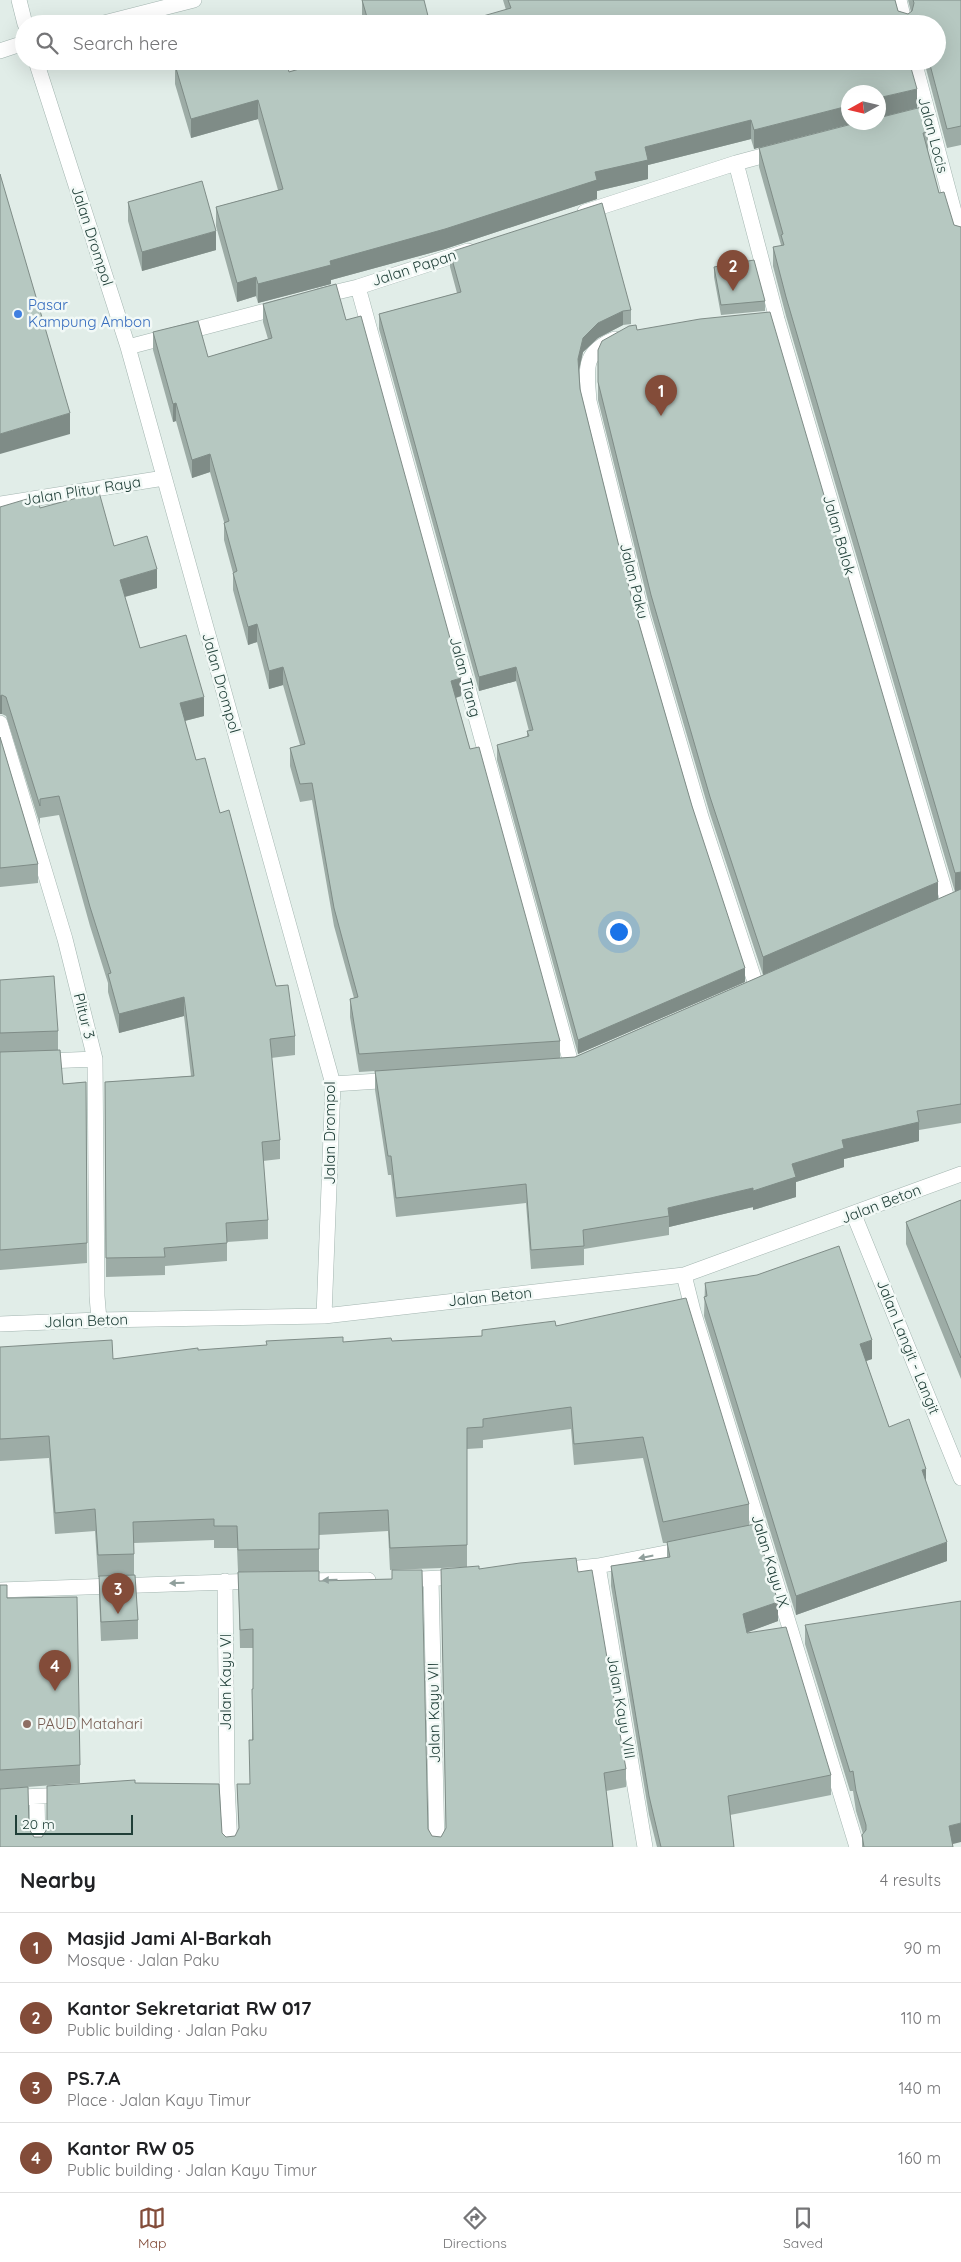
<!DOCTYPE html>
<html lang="en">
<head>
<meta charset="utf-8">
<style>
	:root { --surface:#fff; --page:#f2f2f2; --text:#202124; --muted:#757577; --line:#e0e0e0; --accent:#834c39 }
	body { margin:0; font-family:Quicksand,sans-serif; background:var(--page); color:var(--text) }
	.compass { position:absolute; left:841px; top:85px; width:45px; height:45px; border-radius:50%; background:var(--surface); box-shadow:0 5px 20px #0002; rotate:262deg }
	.scale { position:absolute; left:15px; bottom:12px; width:118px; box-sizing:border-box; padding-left:5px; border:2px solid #203f38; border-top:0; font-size:14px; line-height:18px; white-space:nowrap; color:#203f38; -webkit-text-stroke:4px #f2f9f6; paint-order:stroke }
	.you { position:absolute; left:618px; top:931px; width:18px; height:18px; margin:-12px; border:4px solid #fff; border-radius:50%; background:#1a73e8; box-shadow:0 0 0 8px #1a73e833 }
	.badge { display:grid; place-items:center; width:32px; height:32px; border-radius:50%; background:var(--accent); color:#fff; font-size:16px; font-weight:700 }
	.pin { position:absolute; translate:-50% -41px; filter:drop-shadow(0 1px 2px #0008) }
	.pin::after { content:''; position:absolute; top:26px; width:18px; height:15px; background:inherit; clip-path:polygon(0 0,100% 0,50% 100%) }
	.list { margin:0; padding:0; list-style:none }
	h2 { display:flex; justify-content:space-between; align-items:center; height:65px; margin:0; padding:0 20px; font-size:21px }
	h2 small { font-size:16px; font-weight:400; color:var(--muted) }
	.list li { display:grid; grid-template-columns:32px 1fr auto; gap:15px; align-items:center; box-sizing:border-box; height:70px; padding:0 20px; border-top:1px solid var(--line) }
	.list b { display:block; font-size:19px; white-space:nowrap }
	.list p { margin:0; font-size:16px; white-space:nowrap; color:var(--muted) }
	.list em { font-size:16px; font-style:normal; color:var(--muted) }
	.icon { flex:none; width:28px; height:28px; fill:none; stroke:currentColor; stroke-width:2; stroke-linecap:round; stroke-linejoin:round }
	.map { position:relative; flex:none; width:961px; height:1847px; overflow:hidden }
	.search { position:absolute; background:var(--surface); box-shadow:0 5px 20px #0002; left:15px; right:15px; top:15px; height:55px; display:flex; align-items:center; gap:12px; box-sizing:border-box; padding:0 18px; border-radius:28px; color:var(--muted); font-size:19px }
	.sheet { height:345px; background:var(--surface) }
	nav { display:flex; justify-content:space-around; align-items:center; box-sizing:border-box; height:70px; border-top:1px solid var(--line); background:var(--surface); font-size:14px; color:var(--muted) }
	nav a { display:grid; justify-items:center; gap:2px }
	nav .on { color:var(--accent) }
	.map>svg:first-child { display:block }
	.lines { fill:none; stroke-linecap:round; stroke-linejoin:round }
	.minor-casing { stroke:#a3b5b0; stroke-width:16 }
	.minor { stroke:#fff; stroke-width:15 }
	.wall { fill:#9daca6 }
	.shaded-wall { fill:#7f8c87 }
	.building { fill:#b6c8c1; stroke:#7f8c87 }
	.oneway { fill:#909f9c }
	.shop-dot { fill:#3f7fe0; stroke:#f2f9f6; stroke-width:2 }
	.education-dot { fill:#8d6e63; stroke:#f2f9f6; stroke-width:2 }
	.labels { text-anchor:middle; stroke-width:5; stroke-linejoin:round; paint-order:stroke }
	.street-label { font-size:15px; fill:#203f38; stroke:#f2f9f6 }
	.shop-label { font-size:15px; fill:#366cbe; stroke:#f2f9f6; text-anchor:start }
	.education-label { font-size:15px; fill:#785e54; stroke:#f2f9f6; text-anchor:start }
</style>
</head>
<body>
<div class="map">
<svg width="961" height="1847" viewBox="0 0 961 1847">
	<rect width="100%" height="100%" fill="#e1ede8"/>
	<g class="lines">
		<defs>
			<path id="minor" d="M19 0 25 24
				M899 0 905 24
				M100 24 194 0
				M0 51 24 43
				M36 61 128 347 333 1084 324 1316
				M914 61 961 238
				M736 163 777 319 949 905
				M585 212 736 163 777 152
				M358 287 572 1067
				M320 296 358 287 468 251
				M615 339C581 353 587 370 589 401L642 615 701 817 757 988
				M128 347 281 307
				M0 504 164 478
				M0 723 65 939 95 1059 97 1296 99 1320
				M0 1063 95 1059
				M333 1084 394 1080
				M854 1215 961 1478
				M684 1275 693 1311 857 1847
				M0 1324 99 1320 324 1316 684 1275 961 1174
				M738 1538 762 1533
				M598 1566 645 1847
				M558 1570 598 1566 686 1549
				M431 1579 437 1847
				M401 1580 461 1577
				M225 1581 227 1783 230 1847
				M299 1581 368 1580
				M0 1590 258 1581
				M37 1797 38 1847
				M0 1798 66 1795"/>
		</defs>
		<use href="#minor" class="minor-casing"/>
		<use href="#minor" class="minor"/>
	</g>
	<path class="wall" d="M362 0 430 24H363L362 18Z
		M503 0H895L898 11 908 14 911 12 908 0H961V145L947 148 924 61H937V24L506 10Z
		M175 65 289 72 878 92 754 149 751 139 648 165V179L597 191V199L445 249 331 280V284L258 303 256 296 237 302 216 226V207L278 190 258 119 191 138 175 84Z
		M928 132V151L939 193 954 225 961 227V1123L919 1130V1141L844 1159V1167L796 1182V1197L753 1210V1207L669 1227V1235L584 1249V1265L531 1269 526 1203 396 1217 391 1175H388L375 1090V1071L454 1066 359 1072 350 1017V999L354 998 334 926 312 800 300 802 290 766V748L300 745 283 685 269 689 257 642 248 645 233 590V573L224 540V522L210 472 192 478 176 421 173 422 153 350V332L208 357 268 339 263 322V304L346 320 461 696 456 698 470 749 560 1041V1058L575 1057 878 925 763 975 710 814 651 613 598 400V350L637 330 938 900 955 892 786 316 773 266V247L781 246V245L759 167V148Z
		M128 202 216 250 142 271 128 221Z
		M450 252 631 310V324L623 325 598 338 583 352 579 371 580 389 633 603 692 806 745 982 578 1054 497 760V745L527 737V731H529L516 681 479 691 379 329V314L457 293 450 267Z
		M714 267 765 301V311L721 315 714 277Z
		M0 507 40 508 114 546 157 588 125 597 140 648 204 716 185 721 196 760 220 813 276 986 295 1036V1055L271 1058 280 1140V1159L263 1161 268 1220V1239L227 1242V1261L165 1266V1275L106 1277 105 1082 191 1076 184 1016 119 1033 108 992V983L90 926 59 815 40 818V825L6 716 2 714H0Z
		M0 737 38 864V883L0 887Z
		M0 980 58 1031V1050L63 1084 86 1082 87 1263 0 1270Z
		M961 1200V1389V1379L906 1244V1222Z
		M705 1283 872 1359 866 1361 889 1427 947 1561 796 1615 704 1316Z
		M556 1326 749 1504V1526L778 1621 747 1632 831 1775V1795L730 1815 734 1847H657L649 1815 611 1586V1566L667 1558V1543H663L643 1458 574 1465 571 1429 483 1440V1448L467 1449V1567L390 1570 388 1531 319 1535V1571L238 1572 237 1548H214V1540L134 1543V1575L138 1620V1639L101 1641 99 1595V1577H98L95 1531 55 1534 49 1458 0 1461V1347L113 1359 198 1350 343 1342 392 1341 482 1336V1330Z
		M441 1569H479L578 1572 626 1769V1787L606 1791 613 1847H0L29 1829 34 1837H42L135 1783 222 1833 226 1837 235 1836 239 1830 237 1784H250L252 1740 253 1689V1648H240L238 1572 319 1581 392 1579V1570L428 1829 432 1836 441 1837 446 1829Z
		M0 1585 7 1598 80 1765V1783L0 1789Z
		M805 1625 953 1844V1847H862V1835L863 1834 856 1811 853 1791H850L805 1644Z"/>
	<path class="shaded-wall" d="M917 89V108L878 118V98Z
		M258 100V119L191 138V119Z
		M848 106V122H859L754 149V130Z
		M751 120V139L648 165V179L597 191V199L445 249 331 280V284L258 303V284L330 261 595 172 645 147Z
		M216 231V250L142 271V252Z
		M256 277V296L237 302V283Z
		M623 311V325L598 338 583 352 578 374V359L583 338 598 323Z
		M176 403V421L173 422V404Z
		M70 413V434L0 454V434Z
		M210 454V472L192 478V460Z
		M157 569V588L120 598V580Z
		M257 624V642L248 645V627Z
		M283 667V685L269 689V671Z
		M516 667V681L479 691V677Z
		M461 678V696L451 699V681Z
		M2 695V714H0V696Z
		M204 697V716L180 722V703Z
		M961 872V891L955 892V873Z
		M938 882V900L763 975V957Z
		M745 968V982L578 1054V1040Z
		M184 997V1016L119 1033V1014Z
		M919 1122V1141L844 1159V1167L796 1182V1197L753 1210V1191L792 1164 842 1140Z
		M753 1188V1207L669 1227V1216L668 1208Z
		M872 1340V1359L860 1363V1344Z
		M926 1469V1488L922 1470Z
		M947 1542V1561L796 1615V1596Z
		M778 1602V1621L743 1634V1614Z
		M961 1823V1842L949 1845V1826Z"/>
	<path class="building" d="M362 0H424L430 24H369Z
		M508 0H895L898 11 908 14 912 11 914 3 913 0H961V126L947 129 929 61H937V24H455L511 8Z
		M189 61H286L289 72 326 61H909L917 89 878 98V92H848V106L754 130 751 120 645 147 648 160 595 172 597 180 445 229 330 261 331 265 258 284 256 277 237 283 216 207 283 189 258 100 191 119 175 65Z
		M922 107 928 132 923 133 939 193 944 192 954 225 961 227V872L955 873 786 297 773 247 784 245 781 235 783 234 759 148 860 122H878V118Z
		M0 174 70 413 0 434Z
		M202 181 216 231 142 252 128 202Z
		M602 203 631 310 623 311 598 323 583 338 578 359 580 389 633 603 692 806 745 968 578 1040 497 745 529 736 527 731 533 730 516 667 479 677 379 314 461 292 450 252Z
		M754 260 765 301 721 305 714 267Z
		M336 284 346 320 361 316 461 678 451 681 470 749 479 747 560 1041 359 1054 350 999 358 997 334 908 312 783 300 784 290 748 305 744 283 667 269 671 257 624 248 627 233 573 237 571 224 523 229 521 210 454 192 460 176 403 173 404 153 332 198 321 208 357 272 338 263 304Z
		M770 312 938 882 763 957 710 797 651 595 598 382V350L602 341 629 326 636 325 637 330 700 319Z
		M99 492 114 546 147 536 157 569 120 580 140 648 186 635 204 697 180 703 196 760 205 758 220 813 229 810 276 986 288 985 295 1036 270 1039 280 1140 262 1142 268 1220 226 1223 227 1243 164 1248 165 1257 106 1258 105 1082 194 1076 184 997 119 1014 108 974 111 973 90 907 59 796 40 799V806L6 697 2 695 0 696V507L37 496 40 508Z
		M0 737 38 864 0 868Z
		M961 889V1104L917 1111 919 1122 842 1140 844 1148 792 1164 796 1177 753 1191V1188L668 1208 669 1216 583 1230 584 1246 531 1250 526 1184 396 1198 391 1156H388L375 1071 575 1057Z
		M54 976 58 1031 0 1033V980Z
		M60 1050 63 1084 86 1082 87 1243 0 1250V1052Z
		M961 1200V1358L906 1222Z
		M839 1246 872 1340 860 1344 889 1427 909 1419 926 1469 922 1470 947 1542 796 1596 704 1297 707 1296 705 1283 757 1275Z
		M686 1298 749 1504 663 1522 643 1437 574 1444 571 1407 483 1419V1427L467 1428V1545L390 1548 388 1510 319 1513V1549L238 1550 237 1526H214V1519L133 1522 134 1554 98 1555 95 1509 55 1513 49 1436 0 1439V1347L112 1340 113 1359 198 1348V1350L267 1345 266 1341 343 1337V1342L391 1338 392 1341 482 1336V1330L555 1321 556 1326Z
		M755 1524 778 1602 743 1614 747 1633 786 1627 831 1775 728 1796 734 1847H661L649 1796 611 1566 670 1557 667 1542Z
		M576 1558 578 1572 592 1570 626 1769 604 1773 613 1847H0V1789L28 1787 29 1829 34 1837H42L47 1829V1786L135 1780V1783L219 1784 222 1833 226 1837 235 1836 239 1828 237 1784H250L249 1740H253L252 1689H253V1629L240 1630 238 1572 319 1571V1581L392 1579V1570H422L428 1829 432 1836 441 1837 446 1828 441 1569 479 1566V1569L520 1563Z
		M135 1575 138 1620 101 1622 99 1576Z
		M0 1585H7V1598L77 1597 80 1765 0 1770Z
		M961 1601V1823L949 1826 953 1847H864L862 1835 866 1830V1825L856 1791 853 1771 850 1772 805 1625Z"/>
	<defs><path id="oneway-solid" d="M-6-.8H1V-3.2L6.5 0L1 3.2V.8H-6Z" transform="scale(1.25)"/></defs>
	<g class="oneway">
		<use href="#oneway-solid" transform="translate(646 1557) rotate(169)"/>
		<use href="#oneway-solid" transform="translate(330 1580) rotate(179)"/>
		<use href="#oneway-solid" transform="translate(177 1583) rotate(178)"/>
	</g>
	<circle class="shop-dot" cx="18" cy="314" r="5"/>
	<circle class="education-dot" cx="27" cy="1724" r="5"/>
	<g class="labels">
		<g class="street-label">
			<text transform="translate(933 135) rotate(75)" y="5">Jalan Locis</text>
			<text transform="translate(92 236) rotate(72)" y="5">Jalan Drompol</text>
			<text transform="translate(414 268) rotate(-18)" y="5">Jalan Papan</text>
			<text transform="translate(82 491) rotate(-9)" y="5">Jalan Plitur Raya</text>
			<text transform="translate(839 535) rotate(74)" y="5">Jalan Balok</text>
			<text transform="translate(634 581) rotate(76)" y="5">Jalan Paku</text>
			<text transform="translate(465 677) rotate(75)" y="5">Jalan Tiang</text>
			<text transform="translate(221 683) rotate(74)" y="5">Jalan Drompol</text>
			<text transform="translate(84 1016) rotate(76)" y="5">Plitur 3</text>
			<text transform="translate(330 1133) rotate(-90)" y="5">Jalan Drompol</text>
			<text transform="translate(881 1204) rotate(-21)" y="5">Jalan Beton</text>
			<text transform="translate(490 1297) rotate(-6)" y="5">Jalan Beton</text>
			<text transform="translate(86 1321) rotate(-2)" y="5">Jalan Beton</text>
			<text transform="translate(908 1347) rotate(68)" y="5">Jalan Langit - Langit</text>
			<text transform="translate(770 1561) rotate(73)" y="5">Jalan Kayu IX</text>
			<text transform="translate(226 1682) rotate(-90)" y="5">Jalan Kayu VI</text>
			<text transform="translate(621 1707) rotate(80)" y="5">Jalan Kayu VIII</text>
			<text transform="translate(434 1713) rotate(-91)" y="5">Jalan Kayu VII</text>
		</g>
		<g class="shop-label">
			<text x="28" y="310">Pasar<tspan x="28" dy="17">Kampung Ambon</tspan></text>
		</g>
		<g class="education-label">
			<text x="37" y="1729">PAUD Matahari</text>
		</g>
	</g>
</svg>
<svg class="compass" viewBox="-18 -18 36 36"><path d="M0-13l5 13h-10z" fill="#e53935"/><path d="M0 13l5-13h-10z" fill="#757577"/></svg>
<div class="scale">20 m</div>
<div class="you"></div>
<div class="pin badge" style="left:661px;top:416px">1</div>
<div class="pin badge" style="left:733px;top:291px">2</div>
<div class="pin badge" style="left:118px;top:1614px">3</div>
<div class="pin badge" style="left:55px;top:1691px">4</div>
<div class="search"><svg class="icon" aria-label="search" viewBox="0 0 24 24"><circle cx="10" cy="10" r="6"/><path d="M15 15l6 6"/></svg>Search here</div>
</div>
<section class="sheet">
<h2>Nearby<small>4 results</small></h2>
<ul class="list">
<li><span class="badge">1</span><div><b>Masjid Jami Al-Barkah</b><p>Mosque · Jalan Paku</p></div><em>90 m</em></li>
<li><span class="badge">2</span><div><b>Kantor Sekretariat RW 017</b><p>Public building · Jalan Paku</p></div><em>110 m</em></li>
<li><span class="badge">3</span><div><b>PS.7.A</b><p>Place · Jalan Kayu Timur</p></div><em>140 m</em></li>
<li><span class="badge">4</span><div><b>Kantor RW 05</b><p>Public building · Jalan Kayu Timur</p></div><em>160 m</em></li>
</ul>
</section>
<nav>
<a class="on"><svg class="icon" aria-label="map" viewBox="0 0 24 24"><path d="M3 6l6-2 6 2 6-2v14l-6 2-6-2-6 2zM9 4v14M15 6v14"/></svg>Map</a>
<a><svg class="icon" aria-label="directions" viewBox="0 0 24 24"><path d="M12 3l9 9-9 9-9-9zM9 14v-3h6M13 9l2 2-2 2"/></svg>Directions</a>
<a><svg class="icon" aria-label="saved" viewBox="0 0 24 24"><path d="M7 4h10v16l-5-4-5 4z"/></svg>Saved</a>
</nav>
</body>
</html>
